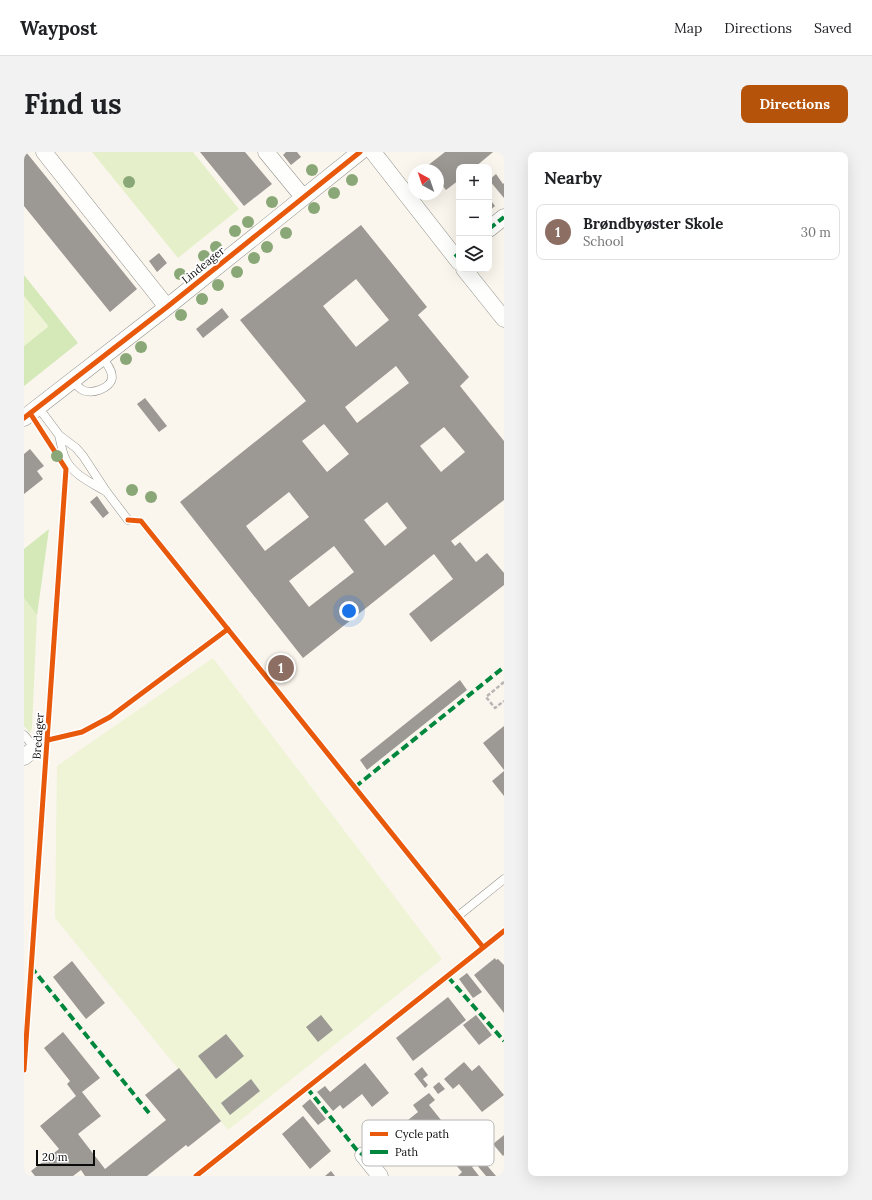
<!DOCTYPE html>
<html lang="en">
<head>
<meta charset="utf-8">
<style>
	:root { --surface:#fff; --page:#f2f2f2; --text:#202124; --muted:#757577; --line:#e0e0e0; --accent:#b45309 }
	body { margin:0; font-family:Lora,serif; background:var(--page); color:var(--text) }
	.controls { position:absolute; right:12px; top:12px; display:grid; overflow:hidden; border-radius:8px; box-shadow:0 4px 16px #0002 }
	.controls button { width:36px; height:36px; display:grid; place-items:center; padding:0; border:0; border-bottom:1px solid var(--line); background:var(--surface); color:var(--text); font:20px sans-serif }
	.compass { position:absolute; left:384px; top:12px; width:36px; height:36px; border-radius:50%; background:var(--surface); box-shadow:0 4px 16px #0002; rotate:320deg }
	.scale { position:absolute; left:12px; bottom:10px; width:59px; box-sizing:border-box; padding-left:4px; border:2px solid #0b0b0b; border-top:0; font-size:11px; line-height:14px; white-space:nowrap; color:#0b0b0b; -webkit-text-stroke:3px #fff; paint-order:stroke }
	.you { position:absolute; left:325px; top:459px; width:14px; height:14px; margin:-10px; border:3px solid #fff; border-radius:50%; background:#1a73e8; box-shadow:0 0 0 6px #1a73e833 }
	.badge { display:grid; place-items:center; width:26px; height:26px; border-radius:50%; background:var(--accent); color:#fff; font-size:13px; font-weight:700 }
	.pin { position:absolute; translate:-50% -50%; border:2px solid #fff; box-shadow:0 1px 4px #0006 }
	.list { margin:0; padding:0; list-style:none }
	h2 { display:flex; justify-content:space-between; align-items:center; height:52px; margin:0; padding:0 16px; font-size:17px }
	h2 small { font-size:13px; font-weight:400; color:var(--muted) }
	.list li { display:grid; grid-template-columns:26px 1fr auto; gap:12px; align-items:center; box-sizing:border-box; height:56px; margin:0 8px 8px; padding:0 8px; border:1px solid var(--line); border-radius:8px }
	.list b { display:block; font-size:15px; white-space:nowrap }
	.list p { margin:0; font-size:13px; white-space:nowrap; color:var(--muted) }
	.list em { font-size:13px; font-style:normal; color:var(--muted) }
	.icon { flex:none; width:22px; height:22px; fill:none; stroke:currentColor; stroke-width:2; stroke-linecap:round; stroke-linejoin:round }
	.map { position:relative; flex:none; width:480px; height:1024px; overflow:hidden; border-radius:8px }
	header { display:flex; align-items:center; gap:24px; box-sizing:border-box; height:56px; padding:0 20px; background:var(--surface); border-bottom:1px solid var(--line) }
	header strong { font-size:19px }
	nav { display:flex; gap:22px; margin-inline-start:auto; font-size:14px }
	.intro { display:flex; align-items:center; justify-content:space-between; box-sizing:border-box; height:96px; padding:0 24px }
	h1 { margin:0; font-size:28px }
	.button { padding:10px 18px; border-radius:8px; background:var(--accent); color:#fff; font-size:14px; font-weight:700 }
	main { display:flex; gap:24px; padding:0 24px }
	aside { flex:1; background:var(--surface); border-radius:8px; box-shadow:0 4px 16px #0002 }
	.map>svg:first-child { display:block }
	.green { fill:#e5f0cb }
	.forest { fill:#d5e9b8 }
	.pitch { fill:#eef4d5 }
	.building { fill:#9c9894; fill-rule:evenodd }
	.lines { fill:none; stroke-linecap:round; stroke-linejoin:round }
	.service-casing { stroke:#93918d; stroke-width:9 }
	.minor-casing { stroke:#93918d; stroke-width:17 }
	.path { stroke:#b7b6b5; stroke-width:2.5; stroke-dasharray:4 2; stroke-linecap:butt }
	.service { stroke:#fefefc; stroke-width:8 }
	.minor { stroke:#fefefc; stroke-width:16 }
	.quiet { stroke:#00873e; stroke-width:4; stroke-dasharray:8 4; stroke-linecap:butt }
	.cycleway-casing { stroke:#fff; stroke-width:8 }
	.cycleway { stroke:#e8590c; stroke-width:5 }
	.tree { fill:#89a777 }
	.labels { text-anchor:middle; stroke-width:4; stroke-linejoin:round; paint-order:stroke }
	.street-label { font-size:11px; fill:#0b0b0b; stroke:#fff }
	.key { fill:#fff; stroke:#b6b6b6; stroke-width:1 }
	.key-label { font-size:11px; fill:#0b0b0b }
</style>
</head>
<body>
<header>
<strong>Waypost</strong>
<nav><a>Map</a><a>Directions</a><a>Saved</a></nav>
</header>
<div class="intro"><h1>Find us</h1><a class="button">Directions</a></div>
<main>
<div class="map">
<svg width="480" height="1024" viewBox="0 0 480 1024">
	<rect width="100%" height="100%" fill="#faf6ed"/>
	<path class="green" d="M68 0H169L215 57 154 106Z
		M0 446 13 463 8 576 6 581 0 574Z"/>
	<path class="forest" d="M0 123 54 191 0 234V194L24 174 0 144Z
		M25 377 13 463 0 446V397Z"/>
	<path class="pitch" d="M0 144 24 175 0 194Z
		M189 506 418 807 204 978 31 766 33 614Z"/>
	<path class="building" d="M0 0H2L113 137 86 160 0 54Z
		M176 0H221L248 32 220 54Z
		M262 0H273L277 5 267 13 259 3Z
		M421 0H469L451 15H435V28L422 38 414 28V18H406L403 14Z
		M472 22 479 32 480 31V46L465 28Z
		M465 46 471 54 465 59Z
		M337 73 403 155 394 163 445 225 436 234 480 289V348L427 389 431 394 436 390 452 410 463 401 480 421V433L407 490 385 462 429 427 410 402 279 506 156 350 282 249 216 168ZM332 127 365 168 332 195 299 154ZM372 214 385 231 333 271 321 255ZM300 272 325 302 303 320 278 289ZM420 275 441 300 417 320 396 294ZM265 340 285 365 241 399 222 374ZM363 350 383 376 361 394 340 368ZM310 394 330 420 285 455 265 429Z
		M135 101 143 111 133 120 125 109Z
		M198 156 205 165 179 186 172 177Z
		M121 246 143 274 135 280 113 252Z
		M6 297 20 314 13 319 19 327 0 342V302Z
		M73 344 85 361 79 366 66 350Z
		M436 528 443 538 343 618 336 608Z
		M480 574V618L459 591Z
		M480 619V644L468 629Z
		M471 806 472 808 474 807 480 813V861L450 823Z
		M48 809 81 851 62 867 29 825Z
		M443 821 458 840 449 846 435 827Z
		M424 845 442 868 389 909 372 886Z
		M297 863 309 878 294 890 282 875Z
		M452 863 468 883 455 893 439 873Z
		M39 880 76 926 58 940 77 964 54 982 81 1017 142 968 121 943 155 916 197 969 164 995 162 993 123 1024H61L57 1018 49 1024H11L7 1019 35 997 16 974 52 944 43 932 46 929 20 896Z
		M202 882 220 904 192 927 174 904Z
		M440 910 448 919 455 913 480 943 458 960 435 932 429 937 420 927Z
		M341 911 365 941 348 955 338 942 319 957 316 953 309 959 293 940 301 934 306 940Z
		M398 915 404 923 399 927 404 933 401 936 390 922Z
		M227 927 236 939 206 963 197 951Z
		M415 930 421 937 414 942 409 935Z
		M405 941 411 948 405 953 421 973 405 986 406 987 397 994 396 993 380 1006 363 985 394 960 389 953Z
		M286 947 302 967 294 973 278 954Z
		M279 964 307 999 286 1017 258 982Z
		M480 983V1003L479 1004 469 992Z
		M450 997 456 1004 462 1000 467 1005 460 1010 472 1024H462L452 1012 448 1015 455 1024H434L438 1020 431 1012Z
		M307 1019 311 1024H301Z"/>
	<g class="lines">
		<defs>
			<path id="service" d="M49 228C51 231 54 235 57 237 66 244 88 236 88 225 88 217 82 211 78 205
				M14 255 35 283 52 296 59 304 82 339 104 368
				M35 283C37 291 38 301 42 308 50 323 66 330 81 339
				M0 583 11 596
				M434 764 480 727"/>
			<path id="minor" d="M20 0 143 155
				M242 0 279 45
				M349 0 435 110
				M465 77 480 65
				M440 117 480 167
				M0 266 143 155 336 0
				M0 605 11 596
				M339 1003 356 1024"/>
		</defs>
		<use href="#service" class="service-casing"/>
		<use href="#minor" class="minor-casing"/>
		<path class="path" d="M480 530 462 545 471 556 480 549"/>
		<use href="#service" class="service"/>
		<use href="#minor" class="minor"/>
		<path class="quiet" d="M465 77 480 65
			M431 105 435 101
			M331 635 480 515
			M7 815 125 961
			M424 825 480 889
			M283 936 332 997 339 1003"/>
		<defs>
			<path id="cycleway" d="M0 266 143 155 336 0
				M104 368 117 369 125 379 459 795
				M24 588 58 580 86 565 204 477
				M0 918 42 317 6 261
				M172 1024 480 779"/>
		</defs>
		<use href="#cycleway" class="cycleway-casing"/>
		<use href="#cycleway" class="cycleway"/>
	</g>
	<g class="tree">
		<circle cx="288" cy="18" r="6"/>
		<circle cx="328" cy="28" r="6"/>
		<circle cx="105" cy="30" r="6"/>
		<circle cx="310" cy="41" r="6"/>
		<circle cx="248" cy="50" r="6"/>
		<circle cx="290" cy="56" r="6"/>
		<circle cx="224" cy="70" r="6"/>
		<circle cx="211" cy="79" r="6"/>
		<circle cx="262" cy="81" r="6"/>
		<circle cx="192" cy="95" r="6"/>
		<circle cx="243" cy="95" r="6"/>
		<circle cx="180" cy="104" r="6"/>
		<circle cx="230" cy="106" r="6"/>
		<circle cx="213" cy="120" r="6"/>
		<circle cx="156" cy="122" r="6"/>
		<circle cx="194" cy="133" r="6"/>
		<circle cx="178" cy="147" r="6"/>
		<circle cx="157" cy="163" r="6"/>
		<circle cx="117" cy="195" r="6"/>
		<circle cx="102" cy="207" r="6"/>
		<circle cx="33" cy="304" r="6"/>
		<circle cx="108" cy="338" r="6"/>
		<circle cx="127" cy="345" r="6"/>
	</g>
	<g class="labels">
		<g class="street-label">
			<text transform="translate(179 113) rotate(-39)" y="4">Lindeager</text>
			<text transform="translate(14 584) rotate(-86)" y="4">Bredager</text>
		</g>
	</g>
	<rect x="338" y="968" width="132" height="46" rx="6" class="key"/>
	<rect x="346" y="980" width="18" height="4" fill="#e8590c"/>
	<rect x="346" y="998" width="18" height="4" fill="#00873e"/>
	<g class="key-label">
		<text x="371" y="986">Cycle path</text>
		<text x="371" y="1004">Path</text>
	</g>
</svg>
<div class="controls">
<button>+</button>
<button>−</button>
<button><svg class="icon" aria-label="layers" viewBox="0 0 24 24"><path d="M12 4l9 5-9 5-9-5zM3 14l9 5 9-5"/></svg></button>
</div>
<svg class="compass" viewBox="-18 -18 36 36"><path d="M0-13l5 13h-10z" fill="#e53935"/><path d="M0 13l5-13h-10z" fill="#757577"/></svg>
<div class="scale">20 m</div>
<div class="you"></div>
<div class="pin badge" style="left:257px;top:516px;background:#8d6e63">1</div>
</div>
<aside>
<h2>Nearby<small></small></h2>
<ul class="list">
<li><span class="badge" style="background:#8d6e63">1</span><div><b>Brøndbyøster Skole</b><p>School</p></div><em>30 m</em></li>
</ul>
</aside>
</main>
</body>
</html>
